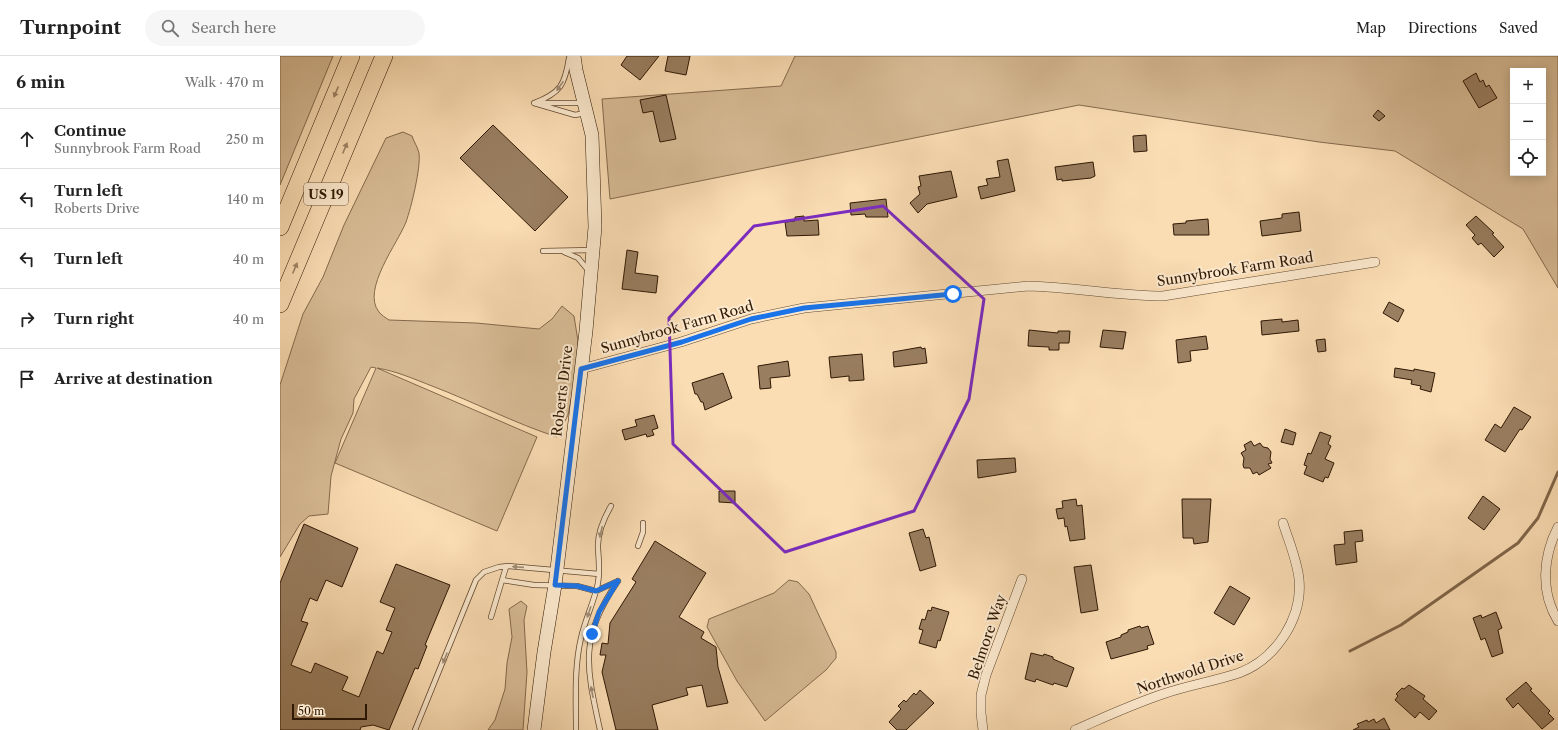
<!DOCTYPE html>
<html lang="en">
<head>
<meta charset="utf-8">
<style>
	:root { --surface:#fff; --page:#f6f6f6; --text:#222; --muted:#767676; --line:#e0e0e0 }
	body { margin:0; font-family:"Libre Caslon Text",serif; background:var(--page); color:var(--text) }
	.controls { position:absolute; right:12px; top:12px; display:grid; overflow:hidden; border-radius:0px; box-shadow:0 2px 10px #0003 }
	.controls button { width:36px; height:36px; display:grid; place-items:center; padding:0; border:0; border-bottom:1px solid var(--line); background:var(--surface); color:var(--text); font:20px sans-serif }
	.scale { position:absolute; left:12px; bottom:10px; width:75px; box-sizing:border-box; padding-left:4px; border:2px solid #2f1804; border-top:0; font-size:11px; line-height:14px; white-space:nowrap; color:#2f1804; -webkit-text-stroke:3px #fce9ce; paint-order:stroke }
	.stop { position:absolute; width:12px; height:12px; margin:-9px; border:3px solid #1a73e8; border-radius:50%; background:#fff }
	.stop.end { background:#1a73e8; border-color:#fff; box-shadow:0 1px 4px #0008 }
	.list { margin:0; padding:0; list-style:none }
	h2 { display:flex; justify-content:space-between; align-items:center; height:52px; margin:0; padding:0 16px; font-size:17px }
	h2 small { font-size:13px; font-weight:400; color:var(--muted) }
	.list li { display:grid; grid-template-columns:26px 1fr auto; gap:12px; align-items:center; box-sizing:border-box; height:60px; padding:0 16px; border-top:1px solid var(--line) }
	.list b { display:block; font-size:15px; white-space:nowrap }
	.list p { margin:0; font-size:13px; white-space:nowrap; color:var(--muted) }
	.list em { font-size:13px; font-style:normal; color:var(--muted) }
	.icon { flex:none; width:22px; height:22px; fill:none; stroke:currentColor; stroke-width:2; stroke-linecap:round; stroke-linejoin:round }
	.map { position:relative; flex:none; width:1278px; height:674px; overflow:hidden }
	header { display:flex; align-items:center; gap:24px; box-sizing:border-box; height:56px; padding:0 20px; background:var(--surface); border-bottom:1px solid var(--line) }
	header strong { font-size:19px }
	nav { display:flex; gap:22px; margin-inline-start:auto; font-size:14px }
	.search { width:280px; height:36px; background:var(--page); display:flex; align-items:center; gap:10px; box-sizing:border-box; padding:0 14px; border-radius:22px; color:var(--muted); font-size:15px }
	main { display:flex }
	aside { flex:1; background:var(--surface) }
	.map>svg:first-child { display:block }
	.green { fill:#d8bc96; stroke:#846a4d; fill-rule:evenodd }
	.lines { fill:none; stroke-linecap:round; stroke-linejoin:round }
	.stream { stroke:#80664a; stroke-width:3 }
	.building { fill:#997e60; stroke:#2f1804 }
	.lane-casing { stroke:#624930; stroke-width:6 }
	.street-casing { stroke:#624930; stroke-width:10 }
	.secondary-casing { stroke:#2f1804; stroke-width:14 }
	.highway-casing { stroke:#2f1804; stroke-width:18 }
	.lane { stroke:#fce9ce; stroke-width:4.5 }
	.street { stroke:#fce9ce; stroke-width:9 }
	.secondary { stroke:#fce9ce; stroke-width:13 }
	.highway { stroke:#fbddb4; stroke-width:17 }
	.oneway { fill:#a08b73 }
	.oneway2 { fill:#9f8465 }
	.route { stroke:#1a73e8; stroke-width:5 }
	.marked { fill:none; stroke:#7b2cbf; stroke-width:3; stroke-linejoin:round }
	.labels { text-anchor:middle; stroke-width:4; stroke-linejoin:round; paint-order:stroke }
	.shield { fill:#fce9ce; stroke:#6c5741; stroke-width:1 }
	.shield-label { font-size:13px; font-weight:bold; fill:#2f1804 }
	.street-label { font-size:14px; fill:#2f1804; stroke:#fce9ce }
</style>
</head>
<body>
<header>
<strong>Turnpoint</strong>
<div class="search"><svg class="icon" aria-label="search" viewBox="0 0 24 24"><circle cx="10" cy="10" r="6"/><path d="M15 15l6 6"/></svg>Search here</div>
<nav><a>Map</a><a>Directions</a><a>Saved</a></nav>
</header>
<main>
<aside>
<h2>6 min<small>Walk · 470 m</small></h2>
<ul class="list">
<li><svg class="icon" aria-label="ahead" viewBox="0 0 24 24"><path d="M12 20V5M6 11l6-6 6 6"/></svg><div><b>Continue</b><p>Sunnybrook Farm Road</p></div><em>250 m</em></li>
<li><svg class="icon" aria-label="left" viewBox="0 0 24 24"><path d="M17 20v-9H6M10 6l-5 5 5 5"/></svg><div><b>Turn left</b><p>Roberts Drive</p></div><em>140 m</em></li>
<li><svg class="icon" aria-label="left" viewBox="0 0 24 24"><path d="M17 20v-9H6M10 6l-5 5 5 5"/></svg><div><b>Turn left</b></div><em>40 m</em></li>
<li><svg class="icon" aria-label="right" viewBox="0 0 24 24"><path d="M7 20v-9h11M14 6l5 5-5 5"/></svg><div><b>Turn right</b></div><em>40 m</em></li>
<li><svg class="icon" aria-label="arrive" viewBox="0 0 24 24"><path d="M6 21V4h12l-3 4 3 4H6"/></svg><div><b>Arrive at destination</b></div></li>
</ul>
</aside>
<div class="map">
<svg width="1278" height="674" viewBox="0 0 1278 674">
	<rect width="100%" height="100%" fill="#fbddb4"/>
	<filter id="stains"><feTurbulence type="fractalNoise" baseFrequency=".005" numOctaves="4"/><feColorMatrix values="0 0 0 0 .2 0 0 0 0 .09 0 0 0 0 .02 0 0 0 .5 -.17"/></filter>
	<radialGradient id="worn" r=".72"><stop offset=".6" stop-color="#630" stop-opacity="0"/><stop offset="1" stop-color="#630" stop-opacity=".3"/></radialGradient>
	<path class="green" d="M0 0H53L0 129Z
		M515 0H1278V232L1243 173 1115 95 1039 86 799 49 330 143 322 43 501 30ZM1233 15H1263V117H1233Z
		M123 76 132 80C134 86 138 92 139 97 141 112 131 152 126 166 118 187 81 234 99 256 101 259 106 262 109 264L196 267 259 273 272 263 282 250 294 260 298 285 295 324 288 359 277 381C234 367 194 346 152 330 134 323 116 315 97 312L257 381 217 475 55 407 96 312 91 311 74 343 73 357 61 383 51 420 48 458 29 460 20 468 0 501V329L23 258 43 221 64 169 106 82Z
		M509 524 518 526 529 538 556 596V602L546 614 485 665 457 625 427 571 429 563 494 537Z
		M241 545 247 550 244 564 247 616 243 674H208L215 664 225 633 227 607 232 581 229 553Z"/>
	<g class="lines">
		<path class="stream" d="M1070 595 1121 569 1238 487 1258 462 1278 416"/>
	</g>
	<path class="building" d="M347 0H379L360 24 341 9Z
		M388 0H410L406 19 385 15Z
		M1196 17 1200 26 1203 24 1206 31 1209 29 1217 42 1199 52 1183 25Z
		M386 39 396 83 380 86 373 55 363 57 360 44Z
		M1098 54 1105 60 1099 65 1093 60Z
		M213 69 288 141 255 175 180 102Z
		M866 79 867 95 854 96 853 80Z
		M728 103 735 135 701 143 698 131 708 129 706 123 720 121 717 105Z
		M813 106 815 120 811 122 782 125V123L777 124 775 111Z
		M671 115 677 141 647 148 638 157 630 147 640 138 638 131 641 130 639 120Z
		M606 143 608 161H586L585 158 571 159 570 147Z
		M1019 156 1021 175 982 180 980 165 1002 162V158Z
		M524 160V165L538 164 539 179 507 180 505 166 515 165V161Z
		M1196 160 1214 177 1212 178 1224 191 1214 201 1201 187 1198 189 1192 182 1195 179 1186 169Z
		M928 163 929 179H894L893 168 906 167V165Z
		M347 194 358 196 355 217 378 220 376 237 342 233Z
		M1109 246 1124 254 1118 266 1103 257Z
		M1002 263V266L1018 264 1019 275 982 279 981 265Z
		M749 274 778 277V275H790L789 287H779V294H769V291L748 290Z
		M823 274 846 276 843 293 820 291Z
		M926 280 928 293 910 295 911 305 898 307 896 284Z
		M1045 283 1046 295 1038 296 1036 284Z
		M641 291 642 293 645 292 647 307 614 311 613 296Z
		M582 298 584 324 569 325V320L551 322 549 301Z
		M508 305 510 320 490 322 491 332 480 333 478 310Z
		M1115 312 1134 315V313L1155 317 1151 336 1140 333 1141 330 1131 328 1132 324 1114 321Z
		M443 317 452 342 425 354 423 346H421L417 338H415L412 327Z
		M1234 351 1251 361 1242 374 1240 373 1225 396 1205 384 1215 368 1221 372Z
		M374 359 378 372 372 374 374 379 367 381 366 378 345 384 342 374 357 370 355 364Z
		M1005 373 1016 377 1013 389 1001 386Z
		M1040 376 1051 380 1048 388 1051 390 1045 403 1054 407 1048 422 1045 421 1043 426 1024 418 1027 410 1024 409 1028 397 1031 398Z
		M971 385 974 390 980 387 983 391 988 392 991 396 990 403 992 407 988 408 991 412 979 419 977 416 973 418 970 412H964L963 409 964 402 961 397 966 394 964 389Z
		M735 402 736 416 698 422 697 404Z
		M439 435H455V447L439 446Z
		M1203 440 1220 453 1204 474 1188 462Z
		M796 443 797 450 802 449 805 483 790 485 787 470 785 471 784 462 778 463 776 453 783 452 782 445Z
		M902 443H931L928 486 914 488 913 482H903Z
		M24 468 78 492 62 531 46 524 37 545 30 542 21 565 28 567 11 609 31 617 35 607 68 621 62 634 79 641 97 595 103 598 112 576 106 574 115 552 100 546 116 508 170 529 145 589 147 590 138 613 135 612 109 674 93 669 81 671 80 674H0V527Z
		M643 473 646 482 649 481 656 510 640 515 629 477Z
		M1082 474 1083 485 1075 486 1077 506 1056 509 1054 489 1065 488 1064 476Z
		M375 485 426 517 399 561 424 576 421 582 436 591 438 611 448 647 427 651 422 629 406 632 408 639 372 649 378 674H336L322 616 326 599H320L322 587 328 588 330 567 356 526 352 523Z
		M811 509 818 554 801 557 794 511Z
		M950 530 970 542 954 569 934 557Z
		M652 551 669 556 660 585 658 584 656 592 639 587 643 574 639 573 642 563 645 564 648 554 651 555Z
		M1216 556 1222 572 1218 574 1223 597 1212 601 1205 582 1201 584 1193 562 1201 559 1202 562Z
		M860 570 861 572 868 570 874 588 867 590 868 593 831 603 826 586 841 581V579L848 576V574Z
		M751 597 763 600 764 598 773 601V603L794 612 787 631 774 627 773 629 756 623 755 626 745 623Z
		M1246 626 1252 633 1250 634 1270 655 1268 657 1274 663 1262 673 1238 647 1233 652 1226 643Z
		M1129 629 1145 640 1143 643 1157 655 1149 664 1140 656 1135 662 1115 644 1118 640 1116 638 1122 632 1124 633Z
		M640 634 654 647 626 674H617L609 666 621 653 618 650 624 644 626 646 634 637 636 639Z
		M1104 662 1110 674H1073L1079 671 1077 668 1087 664 1088 666 1094 663 1096 667Z"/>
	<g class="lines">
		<defs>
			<path id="lane" d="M254 47C281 37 285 28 289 2
				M254 47 295 59 305 57
				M260 47H303
				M263 195 312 194
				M284 196 298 202 308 214
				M358 490 363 476V467
				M222 524 254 529 297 530 316 535 338 525
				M211 561 226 511
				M135 674 196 524 204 516 219 511 228 510 319 518
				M296 674C296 644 294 612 301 582 305 564 314 546 318 527 320 515 319 505 318 493 317 479 324 462 331 450
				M320 674C306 610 299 582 338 525"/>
			<path id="street" d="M301 313 401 286 471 263 524 252 748 230C794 231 838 240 883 240L1095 206
				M1278 471C1263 500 1260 536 1278 565
				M703 674 701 657V639L706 619 742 523
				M795 674C825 661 855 647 886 637 910 629 935 625 959 617 996 603 1023 562 1019 523 1017 504 1009 486 1003 467"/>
			<path id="secondary" d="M254 674 264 596 275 529 306 275 315 171 312 79 296 14 294 0"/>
			<path id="highway" d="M0 171 71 0
				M0 248 104 0"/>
		</defs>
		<use href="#lane" class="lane-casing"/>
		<use href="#street" class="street-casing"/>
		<use href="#secondary" class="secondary-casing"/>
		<use href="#highway" class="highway-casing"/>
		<use href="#lane" class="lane"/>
		<use href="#street" class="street"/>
		<use href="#secondary" class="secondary"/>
		<use href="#highway" class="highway"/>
	</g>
	<defs><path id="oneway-solid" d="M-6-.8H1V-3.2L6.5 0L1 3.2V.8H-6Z"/></defs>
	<g class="oneway">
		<use href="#oneway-solid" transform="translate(280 30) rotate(125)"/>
		<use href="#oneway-solid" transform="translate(321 476) rotate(103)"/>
		<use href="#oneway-solid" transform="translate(238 511) rotate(-176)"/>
		<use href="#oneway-solid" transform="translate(309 556) rotate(109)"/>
		<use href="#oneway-solid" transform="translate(165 602) rotate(112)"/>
		<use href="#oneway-solid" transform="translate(312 636) rotate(-101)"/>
	</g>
	<g class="oneway2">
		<use href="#oneway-solid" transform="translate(56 36) rotate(113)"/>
		<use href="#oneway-solid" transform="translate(65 92) rotate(-67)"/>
		<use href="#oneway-solid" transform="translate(15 212) rotate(-67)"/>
	</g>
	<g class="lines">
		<path class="route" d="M312 578 319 556 338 525 316 535 297 530 275 529 301 313 402 286 471 263 524 252 673 238"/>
	</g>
	<path class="marked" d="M603 150 704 243 689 343 634 455 505 496 393 388 389 262 474 170Z"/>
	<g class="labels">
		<rect class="shield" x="24" y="127" width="44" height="22" rx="3"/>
		<g class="shield-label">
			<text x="46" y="143">US 19</text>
		</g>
		<g class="street-label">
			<text transform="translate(955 213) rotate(-9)" y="5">Sunnybrook Farm Road</text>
			<text transform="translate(397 271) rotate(-16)" y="5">Sunnybrook Farm Road</text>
			<text transform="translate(282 335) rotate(-83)" y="5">Roberts Drive</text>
			<text transform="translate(707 581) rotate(-71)" y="5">Belmore Way</text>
			<text transform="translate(910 616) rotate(-18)" y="5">Northwold Drive</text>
		</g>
	</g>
	<rect width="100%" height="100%" filter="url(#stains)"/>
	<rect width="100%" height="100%" fill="url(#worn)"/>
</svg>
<div class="controls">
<button>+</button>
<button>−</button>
<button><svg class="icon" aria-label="locate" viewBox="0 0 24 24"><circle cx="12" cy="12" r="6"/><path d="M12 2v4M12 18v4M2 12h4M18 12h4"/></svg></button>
</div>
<div class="scale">50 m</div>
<div class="stop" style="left:673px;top:238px"></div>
<div class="stop end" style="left:312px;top:578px"></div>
</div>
</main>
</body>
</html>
